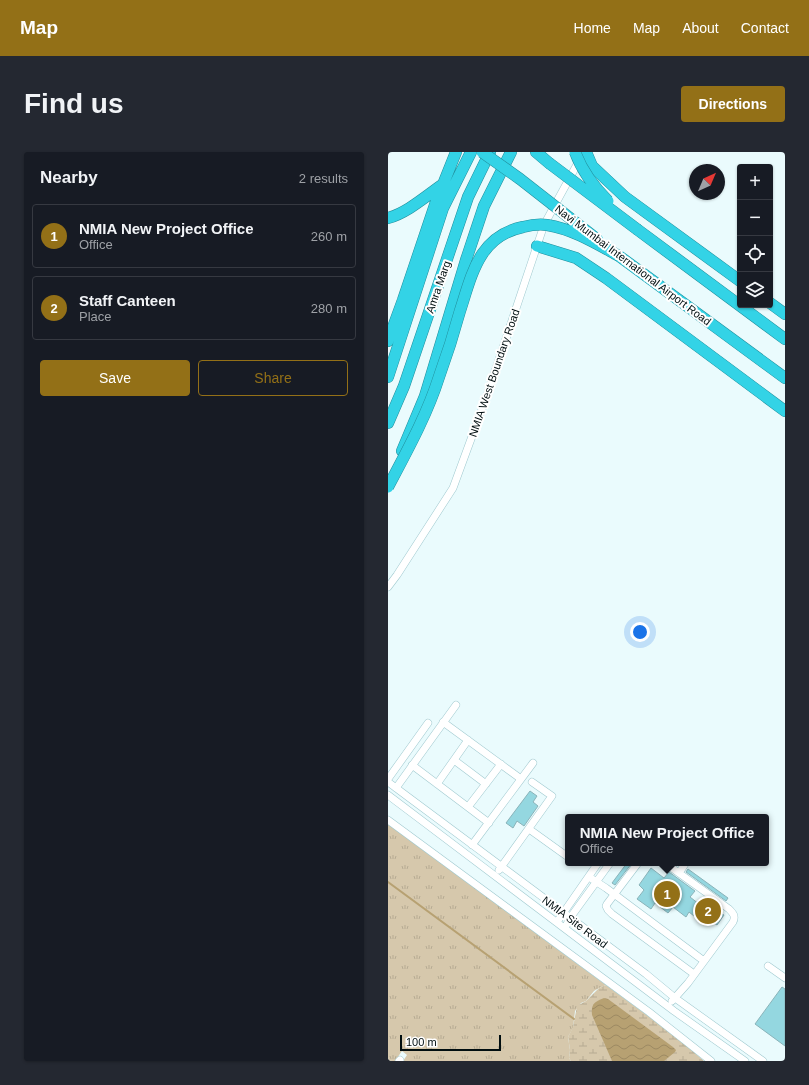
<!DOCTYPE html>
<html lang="en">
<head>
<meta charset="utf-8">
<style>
	:root { --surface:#171b24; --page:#242831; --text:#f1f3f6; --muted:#9ea1a6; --line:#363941; --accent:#937017 }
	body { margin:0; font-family:Arial,sans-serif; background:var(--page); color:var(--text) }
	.controls { position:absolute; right:12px; top:12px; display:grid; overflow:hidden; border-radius:4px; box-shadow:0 1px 3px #0004 }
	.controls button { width:36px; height:36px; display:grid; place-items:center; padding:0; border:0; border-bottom:1px solid var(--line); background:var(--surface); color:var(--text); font:20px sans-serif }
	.compass { position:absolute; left:301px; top:12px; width:36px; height:36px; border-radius:50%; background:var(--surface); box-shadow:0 1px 3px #0004; rotate:44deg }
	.scale { position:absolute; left:12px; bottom:10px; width:101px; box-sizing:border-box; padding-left:4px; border:2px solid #010e10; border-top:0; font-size:11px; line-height:14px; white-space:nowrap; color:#010e10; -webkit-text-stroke:3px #fff; paint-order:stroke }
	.you { position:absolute; left:252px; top:480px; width:14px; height:14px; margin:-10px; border:3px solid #fff; border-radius:50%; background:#1a73e8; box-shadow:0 0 0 6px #1a73e833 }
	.badge { display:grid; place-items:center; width:26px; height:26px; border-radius:50%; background:var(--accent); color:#fff; font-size:13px; font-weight:700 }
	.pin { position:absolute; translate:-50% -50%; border:2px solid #fff; box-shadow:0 1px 4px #0006 }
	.popup { position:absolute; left:177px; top:662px; width:204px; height:52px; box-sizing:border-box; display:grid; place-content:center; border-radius:4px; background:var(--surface); filter:drop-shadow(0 1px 3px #0005); font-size:13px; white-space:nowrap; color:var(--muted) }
	.popup b { font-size:15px; color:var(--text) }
	.popup::after { content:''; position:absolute; left:50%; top:100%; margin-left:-8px; border:8px solid transparent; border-top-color:var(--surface) }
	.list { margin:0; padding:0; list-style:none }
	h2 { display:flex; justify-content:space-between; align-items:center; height:52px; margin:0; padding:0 16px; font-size:17px }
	h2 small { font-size:13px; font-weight:400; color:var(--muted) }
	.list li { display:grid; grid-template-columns:26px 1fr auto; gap:12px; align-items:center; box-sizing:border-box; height:64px; margin:0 8px 8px; padding:0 8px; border:1px solid var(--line); border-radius:4px }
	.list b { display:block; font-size:15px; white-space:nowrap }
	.list p { margin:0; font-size:13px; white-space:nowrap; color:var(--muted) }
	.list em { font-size:13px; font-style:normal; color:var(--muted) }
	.actions { display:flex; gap:8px; padding:12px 16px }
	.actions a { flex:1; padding:9px 0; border:1px solid var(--accent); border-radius:4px; text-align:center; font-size:14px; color:var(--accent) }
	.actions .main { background:var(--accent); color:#fff }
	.icon { flex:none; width:22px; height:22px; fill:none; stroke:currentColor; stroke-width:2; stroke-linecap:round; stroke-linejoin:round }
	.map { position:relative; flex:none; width:397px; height:909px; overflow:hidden; border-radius:4px }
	header { display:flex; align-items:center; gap:24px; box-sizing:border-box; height:56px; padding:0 20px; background:var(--accent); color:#fff }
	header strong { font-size:19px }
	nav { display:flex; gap:22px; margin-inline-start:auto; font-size:14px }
	.intro { display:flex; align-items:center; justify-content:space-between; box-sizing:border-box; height:96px; padding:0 24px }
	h1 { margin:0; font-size:28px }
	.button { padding:10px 18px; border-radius:4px; background:var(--accent); color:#fff; font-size:14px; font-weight:700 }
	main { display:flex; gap:24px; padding:0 24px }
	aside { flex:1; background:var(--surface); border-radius:4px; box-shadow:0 1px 3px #0004 }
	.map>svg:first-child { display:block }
	.grass { fill:url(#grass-tufts) }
	.wetland { fill:url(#wetland-marsh) }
	.water { fill:url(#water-waves) }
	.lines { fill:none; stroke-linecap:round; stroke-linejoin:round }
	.stream { stroke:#b7a172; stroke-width:2 }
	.building { fill:#94d7e0; stroke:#8ab3b9 }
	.minor-casing { stroke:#9fc9cf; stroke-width:8 }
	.highway-casing { stroke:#228e9b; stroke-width:12 }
	.minor { stroke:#fff; stroke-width:7 }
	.highway { stroke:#33d3e6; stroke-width:11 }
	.highway-bridge-casing { stroke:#228e9b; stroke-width:12; stroke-linecap:butt }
	.highway-bridge { stroke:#33d3e6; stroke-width:11 }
	.labels { text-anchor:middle; stroke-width:4; stroke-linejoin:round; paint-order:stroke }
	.street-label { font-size:11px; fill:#010e10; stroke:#fff }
</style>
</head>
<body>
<header>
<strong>Map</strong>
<nav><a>Home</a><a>Map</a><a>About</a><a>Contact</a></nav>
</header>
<div class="intro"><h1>Find us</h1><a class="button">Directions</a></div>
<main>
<aside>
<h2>Nearby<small>2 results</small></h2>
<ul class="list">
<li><span class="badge">1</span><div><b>NMIA New Project Office</b><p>Office</p></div><em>260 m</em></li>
<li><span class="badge">2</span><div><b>Staff Canteen</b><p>Place</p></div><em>280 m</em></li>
</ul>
<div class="actions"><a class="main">Save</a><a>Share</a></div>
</aside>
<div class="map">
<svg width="397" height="909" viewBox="0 0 397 909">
	<defs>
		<pattern id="grass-tufts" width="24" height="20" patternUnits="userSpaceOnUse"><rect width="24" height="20" fill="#d6c8ac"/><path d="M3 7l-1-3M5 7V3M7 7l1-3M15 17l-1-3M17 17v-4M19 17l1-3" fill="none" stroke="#b6ab93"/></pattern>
		<pattern id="wetland-marsh" width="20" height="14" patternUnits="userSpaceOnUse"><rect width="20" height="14" fill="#d6c8ac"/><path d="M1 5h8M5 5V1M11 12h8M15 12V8" fill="none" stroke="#b6ab93"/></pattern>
		<pattern id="water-waves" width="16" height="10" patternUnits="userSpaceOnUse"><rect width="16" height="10" fill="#b7a172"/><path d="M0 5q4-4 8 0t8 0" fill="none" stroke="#9c8962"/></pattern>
	</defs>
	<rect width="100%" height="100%" fill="#eafbfd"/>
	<path class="grass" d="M0 672 218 833 211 836 206 839 198 849 193 851 187 859 185 876 180 885 182 898 181 906 183 909H15L19 903 14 899 7 909H0Z"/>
	<path class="wetland" d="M218 833 290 886 316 909H183L181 906 182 898 180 885 185 875 189 854 198 849 211 836Z"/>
	<path class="water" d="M216 846 220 847 285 895 288 898 287 900 276 909H224L204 863C203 852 206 850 216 846Z"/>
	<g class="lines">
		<path class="stream" d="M0 730 186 867"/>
	</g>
	<path class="building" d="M142 639 149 644 145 650 150 654 136 674 129 669 125 676 118 671Z
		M239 711H244L227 733 224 731Z
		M263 716 276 726 281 720 307 739 302 745 311 752 316 745 332 757V758L334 759 332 761 336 763 329 773 325 770 324 772 319 768 316 772 301 760 298 765 285 755 280 761 267 751 263 757 249 747 256 738 251 733Z
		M300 717 340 746 338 749 298 720Z
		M394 835 397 837V894L367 872Z"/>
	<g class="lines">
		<defs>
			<path id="minor" d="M0 435 9 423 65 336 97 249 156 73 192 7
				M55 570 133 627
				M66 608 98 632
				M24 613 101 671
				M0 627 40 571
				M0 630 258 822 287 846 375 909
				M49 632 80 588
				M8 636 68 553
				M0 643 286 859 357 909
				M80 655 113 612
				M0 668 261 860 323 909
				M141 677 180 705
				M84 693 145 611
				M250 711 219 752 218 754 220 758 224 762 306 822
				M277 711 341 757C345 761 348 764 345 770L300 831 284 849
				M111 718 164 644 144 630
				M291 721 297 712
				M201 725 218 736 316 809
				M169 770 210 711
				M177 776 182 766 222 711
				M380 814 397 826
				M11 909 12 908"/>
			<path id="highway" d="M148 0 161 11
				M198 0 204 14 237 45 352 129
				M52 40 68 0
				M0 66C19 61 38 44 54 33
				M250 78 397 187
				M149 94 188 106 218 126 397 259
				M231 104 397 226
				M382 151 397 162
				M0 189 15 148 51 41
				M0 225 55 56 83 0
				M0 271 16 234 80 45 102 0
				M14 299 37 244 78 108 96 54 123 0"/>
		</defs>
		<use href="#minor" class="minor-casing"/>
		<use href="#highway" class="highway-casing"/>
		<use href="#minor" class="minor"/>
		<use href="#highway" class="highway"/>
		<defs>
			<path id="highway-bridge" d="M94 0 132 27 210 88
				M187 0C194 19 206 35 220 49
				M161 11 250 78
				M0 335C19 299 39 263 51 225 59 203 66 181 72 159 84 122 91 84 135 75 143 73 151 72 159 73 185 77 209 92 231 104"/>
		</defs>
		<use href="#highway-bridge" class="highway-bridge-casing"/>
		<use href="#highway-bridge" class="highway-bridge"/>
	</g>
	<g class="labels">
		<g class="street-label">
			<text transform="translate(245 113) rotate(37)" y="4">Navi Mumbai International Airport Road</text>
			<text transform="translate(50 135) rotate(-71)" y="4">Amra Marg</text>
			<text transform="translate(106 221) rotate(-71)" y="4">NMIA West Boundary Road</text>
			<text transform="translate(187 770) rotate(37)" y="4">NMIA Site Road</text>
		</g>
	</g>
</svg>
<div class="controls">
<button>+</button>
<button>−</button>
<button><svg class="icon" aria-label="locate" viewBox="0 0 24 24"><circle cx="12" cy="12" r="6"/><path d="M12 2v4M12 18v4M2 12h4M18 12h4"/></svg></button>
<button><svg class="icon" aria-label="layers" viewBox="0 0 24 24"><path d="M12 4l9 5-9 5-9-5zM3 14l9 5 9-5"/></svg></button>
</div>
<svg class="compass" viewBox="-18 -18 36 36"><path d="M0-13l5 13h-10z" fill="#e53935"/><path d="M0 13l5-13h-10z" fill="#9ea1a6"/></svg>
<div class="scale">100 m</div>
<div class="you"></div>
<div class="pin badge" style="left:279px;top:742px">1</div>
<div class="popup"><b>NMIA New Project Office</b>Office</div>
<div class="pin badge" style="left:320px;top:759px">2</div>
</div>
</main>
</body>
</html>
